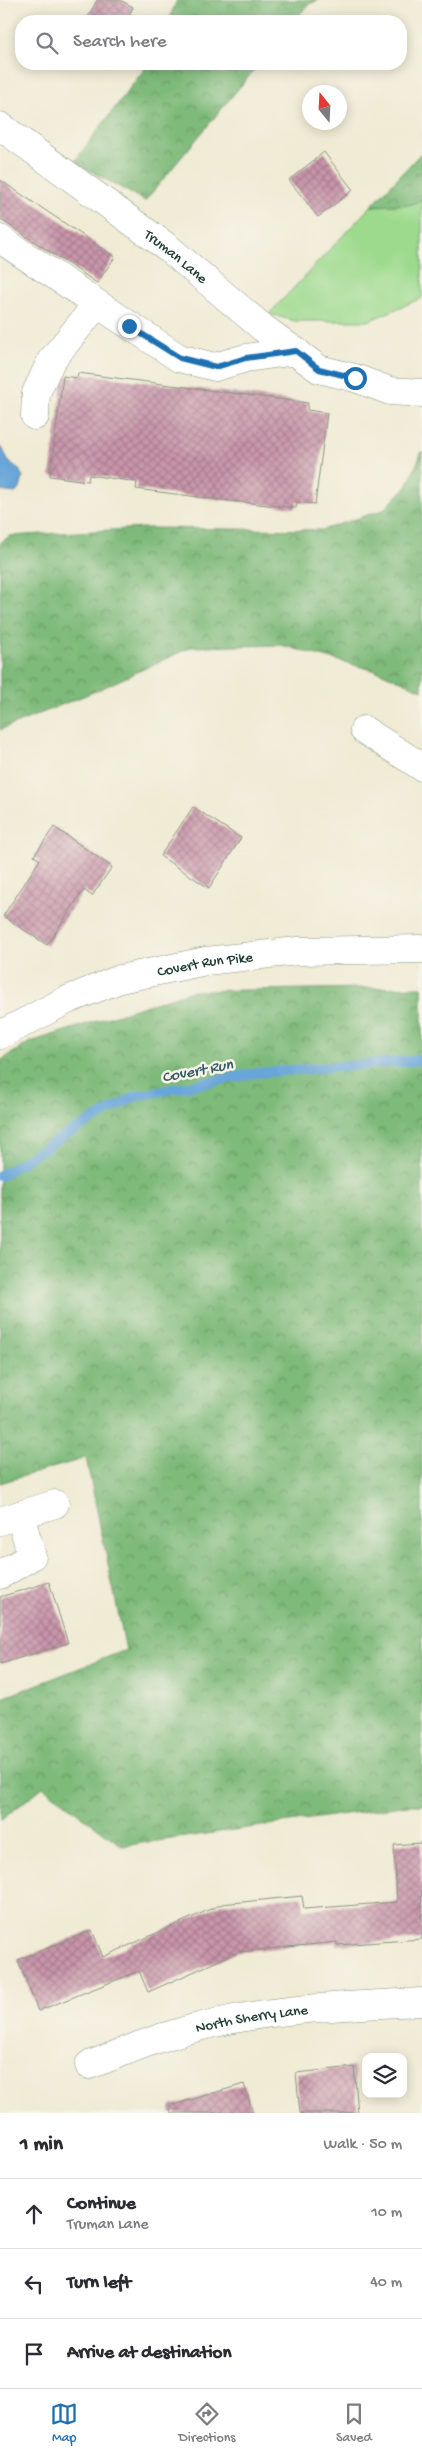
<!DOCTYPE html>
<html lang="en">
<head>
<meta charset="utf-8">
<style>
	:root { --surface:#fff; --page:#f7f7f7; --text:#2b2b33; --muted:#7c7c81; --line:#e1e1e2; --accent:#1f6fb2 }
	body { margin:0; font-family:"Gochi Hand",sans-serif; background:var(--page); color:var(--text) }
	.controls { position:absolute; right:15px; bottom:15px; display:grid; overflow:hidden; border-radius:10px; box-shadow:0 2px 12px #0003 }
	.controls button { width:45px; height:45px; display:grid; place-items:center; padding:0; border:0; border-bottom:1px solid var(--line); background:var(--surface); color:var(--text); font:25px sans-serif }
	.compass { position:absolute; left:302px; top:85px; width:45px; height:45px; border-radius:50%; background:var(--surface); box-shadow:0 2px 12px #0003; rotate:342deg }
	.stop { position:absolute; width:15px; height:15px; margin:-11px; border:4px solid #1f6fb2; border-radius:50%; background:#fff }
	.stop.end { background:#1f6fb2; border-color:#fff; box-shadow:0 1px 5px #0008 }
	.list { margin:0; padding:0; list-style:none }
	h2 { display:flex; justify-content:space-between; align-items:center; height:65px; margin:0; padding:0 20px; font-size:21px }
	h2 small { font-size:16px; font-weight:400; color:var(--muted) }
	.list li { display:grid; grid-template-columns:32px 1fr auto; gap:15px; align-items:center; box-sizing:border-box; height:70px; padding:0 20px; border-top:1px solid var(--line) }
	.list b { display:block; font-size:19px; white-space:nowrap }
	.list p { margin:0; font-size:16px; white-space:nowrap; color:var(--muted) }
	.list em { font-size:16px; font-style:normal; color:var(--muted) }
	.icon { flex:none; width:28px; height:28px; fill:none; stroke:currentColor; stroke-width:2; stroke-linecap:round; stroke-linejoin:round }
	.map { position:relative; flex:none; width:422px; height:2113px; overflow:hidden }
	.search { position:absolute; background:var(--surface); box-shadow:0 2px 12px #0003; left:15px; right:15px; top:15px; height:55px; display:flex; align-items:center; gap:12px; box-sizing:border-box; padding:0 18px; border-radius:20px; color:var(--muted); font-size:19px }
	.sheet { height:275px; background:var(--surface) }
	nav { display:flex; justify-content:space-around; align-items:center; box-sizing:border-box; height:70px; border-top:1px solid var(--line); background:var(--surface); font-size:14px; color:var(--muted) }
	nav a { display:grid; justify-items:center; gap:2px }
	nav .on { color:var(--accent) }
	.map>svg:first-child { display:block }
	.grass { fill:#9eda8e; stroke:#5e8c61 }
	.forest { fill:url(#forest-crowns); stroke:#4e7c56 }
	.water { fill:#67a5d9; stroke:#437186 }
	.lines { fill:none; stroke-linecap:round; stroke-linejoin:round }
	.stream { stroke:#67a5d9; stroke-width:10 }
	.building { fill:url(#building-cross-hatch) }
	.minor-casing { stroke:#889484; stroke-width:29 }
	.minor { stroke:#fff; stroke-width:28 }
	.route { stroke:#1f6fb2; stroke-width:6 }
	.labels { text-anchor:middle; stroke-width:5; stroke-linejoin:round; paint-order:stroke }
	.street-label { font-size:15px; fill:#1f3d34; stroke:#f7f3e8 }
	.water-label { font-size:16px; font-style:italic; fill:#355c66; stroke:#f7f3e8 }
</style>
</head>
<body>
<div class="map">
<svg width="422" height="2113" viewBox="0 0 422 2113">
	<defs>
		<pattern id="forest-crowns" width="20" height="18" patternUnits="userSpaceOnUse" patternTransform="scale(1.25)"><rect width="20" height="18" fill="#7eba79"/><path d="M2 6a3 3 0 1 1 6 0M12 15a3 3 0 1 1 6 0" fill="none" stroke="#679864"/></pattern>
		<pattern id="building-cross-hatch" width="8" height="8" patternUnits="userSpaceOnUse" patternTransform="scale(1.25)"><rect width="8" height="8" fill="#c995aa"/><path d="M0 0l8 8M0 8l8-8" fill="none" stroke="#a37b8b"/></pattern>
	</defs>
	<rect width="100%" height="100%" fill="#f7f3e8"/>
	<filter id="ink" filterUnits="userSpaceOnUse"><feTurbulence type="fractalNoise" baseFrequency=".02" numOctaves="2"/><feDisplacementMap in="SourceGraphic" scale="10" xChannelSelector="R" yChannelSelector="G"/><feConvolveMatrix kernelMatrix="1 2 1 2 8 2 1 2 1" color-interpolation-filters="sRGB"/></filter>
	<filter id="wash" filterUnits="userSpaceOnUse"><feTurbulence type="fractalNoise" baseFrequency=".0096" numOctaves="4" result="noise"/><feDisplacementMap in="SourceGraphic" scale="20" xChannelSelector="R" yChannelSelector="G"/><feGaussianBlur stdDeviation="1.12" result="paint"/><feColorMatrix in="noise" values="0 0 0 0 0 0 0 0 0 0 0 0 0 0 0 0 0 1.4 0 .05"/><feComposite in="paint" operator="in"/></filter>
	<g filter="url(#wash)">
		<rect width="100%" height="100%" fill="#f0ebd4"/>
		<path class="grass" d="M422 199V298L368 321H295L269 314 371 206 412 204Z"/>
		<path class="forest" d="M177 0H318L308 5 294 21H168Z
			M148 64H259L145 201 74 162Z
			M422 152V199L412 204 371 206Z
			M422 451V690L380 672 281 645 191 647 98 690 0 730V543L10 536 144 528 322 530 383 510 408 485Z
			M422 987V1805H408L122 1846 43 1787 0 1821V1699L126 1650 86 1458 0 1483V1061L30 1042 192 991Z"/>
		<path class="water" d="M0 447 3 449 8 461 18 468 23 477 20 489 15 493 0 491Z"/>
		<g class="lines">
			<path class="stream" d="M0 1176 62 1137 136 1096 257 1073 422 1060"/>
		</g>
		<g id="blocks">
			<path class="building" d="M97 0H120L133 7 126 21H86Z
				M324 152 353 190 318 217 289 180Z
				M0 180 115 257 97 283 0 219Z
				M78 373 308 403 307 410 327 413 315 504 297 502 296 508 222 500 136 489 137 482 89 475 88 481 50 476 63 376 77 378Z
				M193 807 241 838 209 888 160 856Z
				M54 827 112 867 92 896 84 890 47 945 3 916 40 860 34 856Z
				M49 1582 68 1643 0 1664V1597Z
				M421 1843 422 1939 337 1945V1942L238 1952 148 1992 139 1971 38 2011 18 1960 92 1930 103 1957 222 1904 302 1896 304 1909 397 1902 394 1845Z
				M354 2067 358 2113H300L296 2073Z
				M244 2084 253 2113H171L170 2106Z"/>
		</g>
	</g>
	<g filter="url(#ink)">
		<use href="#blocks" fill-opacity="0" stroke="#889484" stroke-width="1"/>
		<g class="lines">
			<defs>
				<g id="minor">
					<path id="s1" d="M0 126 167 247 263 328 319 369 355 378 390 391 422 393"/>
					<path d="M0 239 179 358 215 367 246 358 296 351"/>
					<path d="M35 416 36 393 51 361 97 304"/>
					<path d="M364 730 422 767"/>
					<path id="s2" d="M0 1035 67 1000 120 979 206 961 298 951 422 949"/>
					<path d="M0 1521 55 1504"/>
					<path d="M0 1575 32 1556 20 1515"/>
					<path id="s3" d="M89 2065C115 2056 140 2044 167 2036 248 2009 337 2006 422 2002"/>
				</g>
			</defs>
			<use href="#minor" class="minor-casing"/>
			<use href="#minor" class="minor"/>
		</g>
	</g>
	<g class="lines" filter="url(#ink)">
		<path class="route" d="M129 326 180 358 216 367 246 358 296 351 319 369 355 378"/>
	</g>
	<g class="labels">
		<g class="street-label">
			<text dy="5" stroke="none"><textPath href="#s1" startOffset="219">Truman Lane</textPath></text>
			<text dy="5" stroke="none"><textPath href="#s2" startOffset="219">Covert Run Pike</textPath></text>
			<text dy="5" stroke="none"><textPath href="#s3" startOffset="170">North Sherry Lane</textPath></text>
		</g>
		<g class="water-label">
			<text transform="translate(197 1069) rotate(-11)" y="6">Covert Run</text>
		</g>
	</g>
</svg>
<div class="controls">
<button><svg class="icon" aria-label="layers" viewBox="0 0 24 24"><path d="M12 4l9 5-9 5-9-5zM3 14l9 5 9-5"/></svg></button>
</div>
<svg class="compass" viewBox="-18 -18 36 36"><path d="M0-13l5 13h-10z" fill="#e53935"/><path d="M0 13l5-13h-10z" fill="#7c7c81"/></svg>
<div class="stop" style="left:355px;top:378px"></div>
<div class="stop end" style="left:129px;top:326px"></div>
<div class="search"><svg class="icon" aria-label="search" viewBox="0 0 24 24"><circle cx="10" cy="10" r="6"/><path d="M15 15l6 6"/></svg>Search here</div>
</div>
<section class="sheet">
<h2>1 min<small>Walk · 50 m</small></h2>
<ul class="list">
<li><svg class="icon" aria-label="ahead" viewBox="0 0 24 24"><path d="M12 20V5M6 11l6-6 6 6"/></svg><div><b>Continue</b><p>Truman Lane</p></div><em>10 m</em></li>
<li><svg class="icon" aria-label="left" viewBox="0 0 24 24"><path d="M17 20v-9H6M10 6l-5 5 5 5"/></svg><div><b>Turn left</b></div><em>40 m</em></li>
<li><svg class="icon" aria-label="arrive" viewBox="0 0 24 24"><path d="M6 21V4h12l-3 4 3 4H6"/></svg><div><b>Arrive at destination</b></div></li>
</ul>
</section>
<nav>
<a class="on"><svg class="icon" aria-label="map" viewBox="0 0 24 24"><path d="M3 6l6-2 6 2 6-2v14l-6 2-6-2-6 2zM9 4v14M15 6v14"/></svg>Map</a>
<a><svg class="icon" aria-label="directions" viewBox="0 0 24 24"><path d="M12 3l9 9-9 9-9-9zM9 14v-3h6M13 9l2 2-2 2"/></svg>Directions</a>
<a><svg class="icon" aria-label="saved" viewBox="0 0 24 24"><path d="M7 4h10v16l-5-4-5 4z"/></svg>Saved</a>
</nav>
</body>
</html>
